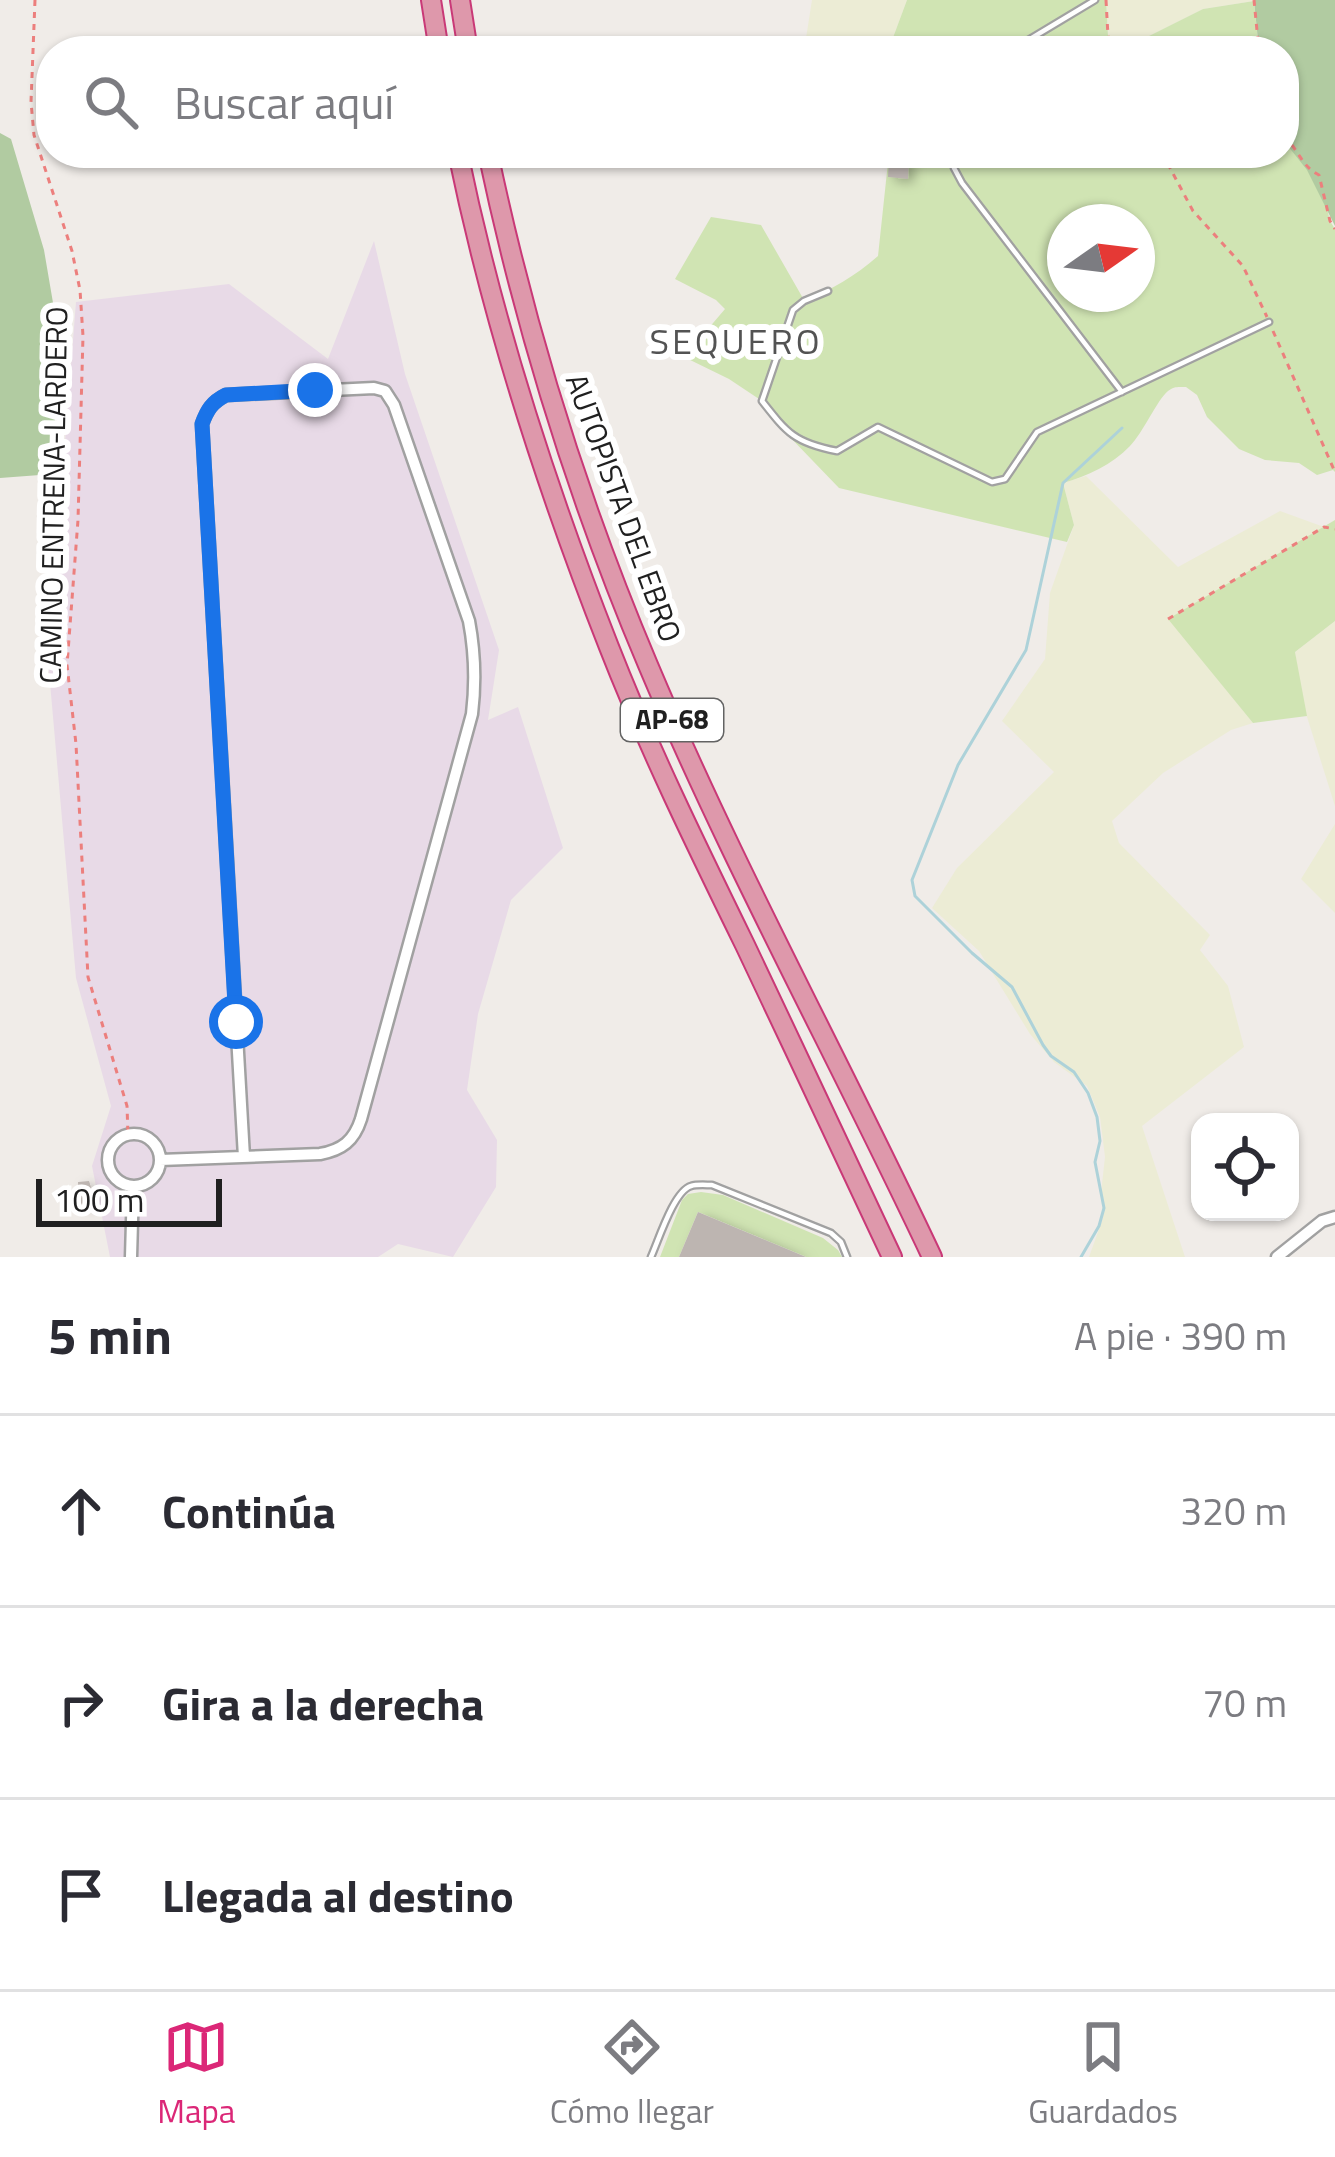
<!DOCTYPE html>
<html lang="es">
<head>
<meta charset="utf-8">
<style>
	:root { --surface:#fff; --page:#f7f7f7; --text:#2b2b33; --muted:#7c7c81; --line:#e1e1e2; --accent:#db2777 }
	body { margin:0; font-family:"Titillium Web",sans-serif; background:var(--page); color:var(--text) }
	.controls { position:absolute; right:36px; bottom:36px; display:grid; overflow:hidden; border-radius:24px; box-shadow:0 3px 9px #0004 }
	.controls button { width:108px; height:108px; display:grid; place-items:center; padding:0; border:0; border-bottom:3px solid var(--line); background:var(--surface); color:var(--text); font:60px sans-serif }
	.compass { position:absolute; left:1047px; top:204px; width:108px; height:108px; border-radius:50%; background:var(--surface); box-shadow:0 3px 9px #0004; rotate:76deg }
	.scale { position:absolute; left:36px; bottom:30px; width:186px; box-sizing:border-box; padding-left:12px; border:6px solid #202020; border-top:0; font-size:33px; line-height:42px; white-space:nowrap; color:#202020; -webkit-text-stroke:9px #fff; paint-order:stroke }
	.stop { position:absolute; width:36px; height:36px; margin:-27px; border:9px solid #1a73e8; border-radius:50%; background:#fff }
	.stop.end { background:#1a73e8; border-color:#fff; box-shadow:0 3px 12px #0008 }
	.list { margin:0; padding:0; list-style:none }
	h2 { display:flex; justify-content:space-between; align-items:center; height:156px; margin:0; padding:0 48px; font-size:51px }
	h2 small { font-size:39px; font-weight:400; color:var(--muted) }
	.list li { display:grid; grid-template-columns:78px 1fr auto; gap:36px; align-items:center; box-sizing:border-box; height:192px; padding:0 48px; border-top:3px solid var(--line) }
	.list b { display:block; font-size:45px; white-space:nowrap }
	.list em { font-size:39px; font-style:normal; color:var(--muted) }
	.icon { flex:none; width:66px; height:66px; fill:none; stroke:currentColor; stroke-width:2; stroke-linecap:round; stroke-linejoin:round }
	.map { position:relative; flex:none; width:1335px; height:1257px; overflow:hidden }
	.search { position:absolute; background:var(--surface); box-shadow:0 3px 9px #0004; left:36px; right:36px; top:36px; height:132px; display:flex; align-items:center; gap:30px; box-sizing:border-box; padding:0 42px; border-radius:48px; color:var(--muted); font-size:45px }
	.sheet { height:732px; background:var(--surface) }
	nav { display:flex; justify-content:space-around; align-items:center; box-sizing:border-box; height:168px; border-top:3px solid var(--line); background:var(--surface); font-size:33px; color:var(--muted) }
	nav a { display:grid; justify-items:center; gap:6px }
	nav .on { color:var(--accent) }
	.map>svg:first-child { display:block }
	.industrial { fill:#e8dae7 }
	.farmland { fill:#ececd5 }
	.grass { fill:#d0e4b3; fill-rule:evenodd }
	.forest { fill:#b1cba1 }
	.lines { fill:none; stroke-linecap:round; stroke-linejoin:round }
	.stream { stroke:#add2d9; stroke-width:3 }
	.building { fill:#bdb5b1; filter:url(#shadow) }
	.lane-casing { stroke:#a1a1a1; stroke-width:9 }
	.street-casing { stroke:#a1a1a1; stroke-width:15 }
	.highway-casing { stroke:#c93977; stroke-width:22 }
	.path { stroke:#ec7f7d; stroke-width:3; stroke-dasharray:6 6; stroke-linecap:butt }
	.lane { stroke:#fff; stroke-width:4.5 }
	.street { stroke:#fff; stroke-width:10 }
	.highway { stroke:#de98ab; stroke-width:18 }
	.route { stroke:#1a73e8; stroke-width:15 }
	.labels { text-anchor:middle; stroke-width:12; stroke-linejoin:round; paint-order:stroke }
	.shield { fill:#fff; stroke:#636363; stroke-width:3 }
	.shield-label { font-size:27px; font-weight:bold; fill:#202020 }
	.street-label { font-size:30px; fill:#202020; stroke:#fff }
	.quarter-label { font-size:36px; letter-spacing:3px; fill:#535353; stroke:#fff }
</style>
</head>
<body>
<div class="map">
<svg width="1335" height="1257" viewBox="0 0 1335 1257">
	<defs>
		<filter id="shadow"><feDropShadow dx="6" dy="4" stdDeviation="6" flood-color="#0004"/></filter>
	</defs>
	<rect width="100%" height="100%" fill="#f0ece8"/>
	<path class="industrial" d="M374 241 405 374 499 650 488 720 518 707 563 848 511 900 478 1014 467 1090 497 1140 496 1187 453 1257 398 1244 378 1257H110L92 1166 111 1106 76 978 48 660 76 302 229 284 328 359Z"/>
	<path class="farmland" d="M812 0H907L888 51H804Z
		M1106 0H1254V1L1203 9 1125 48 1108 36Z
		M1086 476 1178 567 1280 511 1324 527 1169 619 1253 723 1231 730 1163 773 1112 821 1119 843 1210 935 1200 950 1228 986 1244 1047 1142 1126 1185 1257H1089L1103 1218 1101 1193 1105 1157 1100 1117 1087 1086 1054 1062 1030 1034 979 951 932 908 957 868 1054 772 1002 721 1045 659 1050 593 1074 525 1063 483Z
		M1335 621V806L1302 701 1295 652Z
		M1335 824V913L1301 879Z"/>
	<path class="grass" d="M907 0H1106L1108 36 1125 48 1203 9 1254 1 1259 51H888Z
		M1284 136 1319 175 1330 221 1335 229V472L1333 470 1317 475 1299 463 1265 460 1239 449 1207 417 1197 395 1186 387C1178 387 1174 386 1168 391 1157 400 1143 433 1130 446 1112 465 1087 476 1063 483L1074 525 1067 542 839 488 786 433 762 401 729 379 684 357 725 309 716 300 675 279 711 217 761 225 804 300C832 290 855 276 878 256L889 153H1284ZM1065 222H1137V294H1065Z
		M1335 520V621L1295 652 1307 716 1253 723 1168 619Z
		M701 1192 723 1195 823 1238 838 1250 842 1257H806L698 1212 679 1257H660L682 1200 688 1194Z"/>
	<path class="forest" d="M1254 0H1335V226L1307 170 1284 141V51H1259Z
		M0 133 11 139 44 250 58 332 53 474 0 478Z"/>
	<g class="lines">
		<path class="stream" d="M1081 1257 1099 1226 1104 1208 1095 1162 1100 1141 1097 1117 1088 1093 1074 1072 1051 1056 1043 1045 1012 987 972 953 915 896 912 880 958 765 1026 650 1063 483 1122 428"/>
	</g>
	<path class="building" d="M889 159 909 160 908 179 888 177Z
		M89 1181 96 1202 79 1204 78 1182Z
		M698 1212 806 1257H679Z"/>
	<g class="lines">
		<defs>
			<path id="lane" d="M1010 51 1095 0
				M954 153V168L962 183 1122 392
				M828 291 804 301 793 310 762 401C787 433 795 443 837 451L878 427 992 482 1005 479 1037 432 1269 322
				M651 1257C659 1239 674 1191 691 1186 697 1184 706 1185 712 1185L831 1233 841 1242 847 1257"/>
			<path id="street" d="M108 1160a26 26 0 1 1 52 0a26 26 0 1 1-52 0Z
				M160 1160 320 1154C342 1150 354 1141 361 1119L472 714C476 681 475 653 469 621L394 405 385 391 374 388 226 395C212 402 207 410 202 424L244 1157
				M131 1257 133 1186
				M1277 1257 1322 1221 1335 1217"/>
			<path id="highway" d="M431 0 439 51
				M460 0 468 51
				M458 153C493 323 546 487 609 647 649 749 697 847 745 945 794 1049 844 1153 892 1257
				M488 153C525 328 578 500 648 665 733 867 839 1059 932 1257"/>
		</defs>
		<use href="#lane" class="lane-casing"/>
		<use href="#street" class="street-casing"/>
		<use href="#highway" class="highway-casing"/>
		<path class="path" d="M35 0 31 102 34 135 72 251 80 290 83 336 78 520 67 665 76 744 88 977 127 1106 128 1135
			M1106 0 1108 36 1111 51
			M1254 0 1259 51
			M1284 136C1298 149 1302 167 1319 175L1330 221 1335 229
			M1162 153 1193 211 1243 266 1267 317
			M1273 331 1335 472
			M1168 619 1324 527 1335 529"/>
		<use href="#lane" class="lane"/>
		<use href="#street" class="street"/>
		<use href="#highway" class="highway"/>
	</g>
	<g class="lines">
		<path class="route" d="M236 1022 202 424C207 410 212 402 226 395L315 390"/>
	</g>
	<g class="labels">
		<rect class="shield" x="621" y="699" width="102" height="42" rx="9"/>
		<g class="shield-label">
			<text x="672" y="729">AP-68</text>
		</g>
		<g class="street-label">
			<text transform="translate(54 495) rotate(-89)" y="10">CAMINO ENTRENA-LARDERO</text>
			<text transform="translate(623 508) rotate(70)" y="10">AUTOPISTA DEL EBRO</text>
		</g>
		<g class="quarter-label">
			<text x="736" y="354">SEQUERO</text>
		</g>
	</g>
</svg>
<div class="controls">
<button><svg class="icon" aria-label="locate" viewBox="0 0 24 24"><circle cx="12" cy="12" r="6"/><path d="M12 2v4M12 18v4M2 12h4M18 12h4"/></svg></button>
</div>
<svg class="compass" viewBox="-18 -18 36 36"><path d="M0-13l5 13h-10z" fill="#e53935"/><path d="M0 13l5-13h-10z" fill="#7c7c81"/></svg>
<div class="scale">100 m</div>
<div class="stop" style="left:236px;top:1022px"></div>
<div class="stop end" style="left:315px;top:390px"></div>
<div class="search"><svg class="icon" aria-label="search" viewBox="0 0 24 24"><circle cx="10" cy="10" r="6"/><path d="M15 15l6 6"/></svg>Buscar aquí</div>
</div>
<section class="sheet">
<h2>5 min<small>A pie · 390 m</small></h2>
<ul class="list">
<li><svg class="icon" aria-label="ahead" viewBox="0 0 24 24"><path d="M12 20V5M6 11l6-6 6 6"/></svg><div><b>Continúa</b></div><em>320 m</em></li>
<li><svg class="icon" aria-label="right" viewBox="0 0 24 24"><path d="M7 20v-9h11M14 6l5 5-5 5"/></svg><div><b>Gira a la derecha</b></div><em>70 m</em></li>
<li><svg class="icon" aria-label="arrive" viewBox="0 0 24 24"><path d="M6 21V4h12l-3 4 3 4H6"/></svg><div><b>Llegada al destino</b></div></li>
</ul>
</section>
<nav>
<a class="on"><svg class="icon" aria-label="map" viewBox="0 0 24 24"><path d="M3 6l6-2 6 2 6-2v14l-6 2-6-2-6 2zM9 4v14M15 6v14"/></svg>Mapa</a>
<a><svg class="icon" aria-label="directions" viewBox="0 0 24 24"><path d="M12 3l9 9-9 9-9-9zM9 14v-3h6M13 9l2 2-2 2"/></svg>Cómo llegar</a>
<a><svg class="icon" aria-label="saved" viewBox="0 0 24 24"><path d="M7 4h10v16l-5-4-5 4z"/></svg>Guardados</a>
</nav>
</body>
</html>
